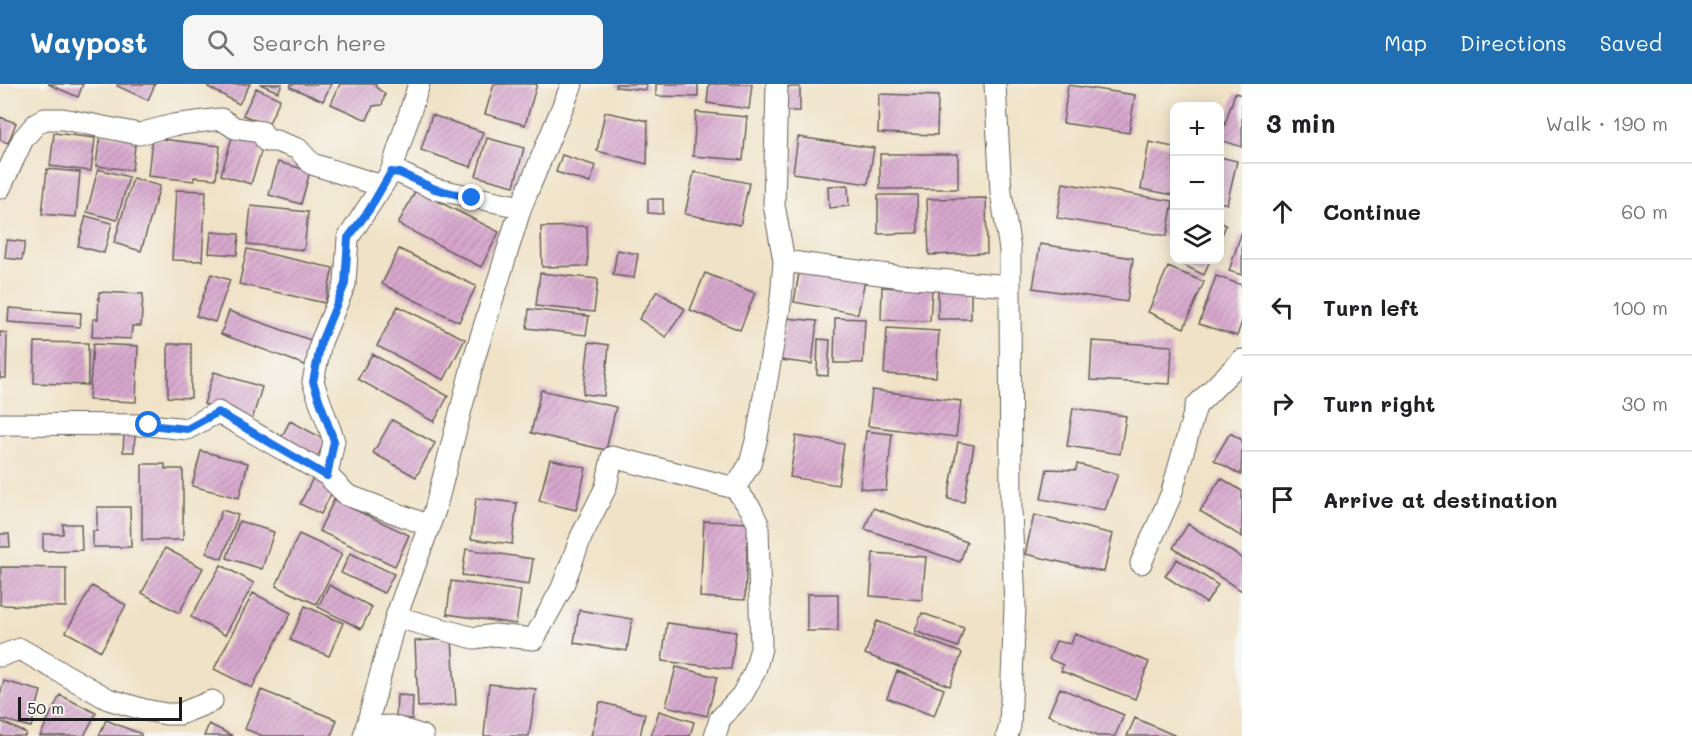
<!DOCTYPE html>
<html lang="en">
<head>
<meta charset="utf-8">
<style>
	:root { --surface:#fff; --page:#f6f6f6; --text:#202124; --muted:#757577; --line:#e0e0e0; --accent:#1f6fb2 }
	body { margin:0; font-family:Mali,sans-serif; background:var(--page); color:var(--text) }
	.controls { position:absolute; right:18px; top:18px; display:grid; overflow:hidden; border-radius:12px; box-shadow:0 3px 15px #0003 }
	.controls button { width:54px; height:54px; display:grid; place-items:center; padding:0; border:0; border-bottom:2px solid var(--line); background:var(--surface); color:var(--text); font:30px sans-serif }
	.scale { position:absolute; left:18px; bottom:15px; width:164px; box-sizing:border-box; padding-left:6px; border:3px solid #1c1c1c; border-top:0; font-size:16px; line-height:21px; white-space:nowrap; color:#1c1c1c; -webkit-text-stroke:4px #f6f6f2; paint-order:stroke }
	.stop { position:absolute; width:18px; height:18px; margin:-14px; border:4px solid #1a73e8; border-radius:50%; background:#fff }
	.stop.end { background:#1a73e8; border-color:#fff; box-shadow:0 2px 6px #0008 }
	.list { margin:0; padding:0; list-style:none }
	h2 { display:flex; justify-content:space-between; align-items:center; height:78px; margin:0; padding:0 24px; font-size:26px }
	h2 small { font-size:20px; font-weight:400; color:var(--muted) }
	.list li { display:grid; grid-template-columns:39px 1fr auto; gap:18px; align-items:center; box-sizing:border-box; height:96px; padding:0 24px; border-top:2px solid var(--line) }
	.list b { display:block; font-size:22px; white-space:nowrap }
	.list em { font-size:20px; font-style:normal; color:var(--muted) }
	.icon { flex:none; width:33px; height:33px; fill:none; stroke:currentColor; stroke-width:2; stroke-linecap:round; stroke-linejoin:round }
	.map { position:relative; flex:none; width:1242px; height:652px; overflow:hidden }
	header { display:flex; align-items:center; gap:36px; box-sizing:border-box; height:84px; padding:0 30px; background:var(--accent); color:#fff }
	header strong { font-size:28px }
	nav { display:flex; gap:33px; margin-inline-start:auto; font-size:21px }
	.search { width:420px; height:54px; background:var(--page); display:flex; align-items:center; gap:15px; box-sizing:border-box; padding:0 21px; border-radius:12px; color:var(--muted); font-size:22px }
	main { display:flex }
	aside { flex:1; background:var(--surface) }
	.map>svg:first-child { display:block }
	.building { fill:url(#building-hatch) }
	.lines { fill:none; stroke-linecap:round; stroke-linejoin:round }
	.minor-casing { stroke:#666158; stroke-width:23 }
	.minor { stroke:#fff; stroke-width:21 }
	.route { stroke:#1a73e8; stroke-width:8 }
</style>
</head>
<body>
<header>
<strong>Waypost</strong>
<div class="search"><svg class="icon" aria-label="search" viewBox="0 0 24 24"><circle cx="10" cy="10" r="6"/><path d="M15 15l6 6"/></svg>Search here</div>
<nav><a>Map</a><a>Directions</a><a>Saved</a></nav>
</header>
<main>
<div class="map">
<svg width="1242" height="652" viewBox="0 0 1242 652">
	<defs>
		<pattern id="building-hatch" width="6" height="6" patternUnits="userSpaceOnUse" patternTransform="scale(1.5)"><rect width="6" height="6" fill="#d7a7cd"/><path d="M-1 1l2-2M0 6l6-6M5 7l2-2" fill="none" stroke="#b88faf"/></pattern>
	</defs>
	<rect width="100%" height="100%" fill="#f6f6f2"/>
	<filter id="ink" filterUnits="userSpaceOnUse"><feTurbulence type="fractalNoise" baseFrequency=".0167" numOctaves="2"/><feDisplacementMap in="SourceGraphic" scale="12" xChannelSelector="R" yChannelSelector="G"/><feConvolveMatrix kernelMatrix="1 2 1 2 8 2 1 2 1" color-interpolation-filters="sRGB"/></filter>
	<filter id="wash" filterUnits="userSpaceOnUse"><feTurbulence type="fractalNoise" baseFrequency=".008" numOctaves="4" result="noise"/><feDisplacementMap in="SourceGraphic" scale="24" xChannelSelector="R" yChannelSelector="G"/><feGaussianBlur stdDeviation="1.35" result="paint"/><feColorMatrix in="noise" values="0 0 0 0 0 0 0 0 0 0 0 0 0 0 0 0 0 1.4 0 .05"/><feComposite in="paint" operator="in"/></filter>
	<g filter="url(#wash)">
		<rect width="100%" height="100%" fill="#f0e2c6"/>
		<g id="blocks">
			<path class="building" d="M48 0H83L78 13Z
				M118 0H155L148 16 117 2Z
				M210 0H250L239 20 208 3Z
				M260 0H282L278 8Z
				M291 0H331L323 17 290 3Z
				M340 0H376V3L385 10 382 21 373 22 367 36 331 20Z
				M494 0H537L525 41 485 30Z
				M616 0H647L646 6 616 3Z
				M656 0H698V13L656 12Z
				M709 0H752L749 25 707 19Z
				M1068 1 1135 11 1129 49 1063 39Z
				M782 3H800V27H782Z
				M256 4 280 15 268 41 243 31Z
				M1235 9 1242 11V63L1220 56Z
				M879 10 938 12 937 51 878 49Z
				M605 28 648 37 647 80 597 67Z
				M696 28 747 33 743 76 693 72Z
				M432 31 483 48 471 83 421 66Z
				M0 33 16 39 8 59 0 56Z
				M54 49 95 54 91 87 50 82Z
				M100 50 136 54 132 86 96 82Z
				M233 50 265 55 251 100 221 91Z
				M798 53 874 64 868 100 793 89Z
				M152 54 220 62 216 95 194 93V97L148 92Z
				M487 54 524 64 514 102 476 92Z
				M1149 58 1174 63V111L1141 105Z
				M880 70H958V105H880Z
				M562 71 596 82 590 99 556 88Z
				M1220 73 1237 77 1227 120 1220 118Z
				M278 78 310 87 301 120 269 111Z
				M47 85 80 88 76 133 42 130Z
				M98 85 129 93 117 136 87 128Z
				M694 88 749 99 740 141 685 130Z
				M133 94 160 102 141 167 114 159Z
				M1063 99 1173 117 1167 152 1057 134Z
				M848 101 849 122 829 124 828 102Z
				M176 106 206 107 202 177 172 176Z
				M416 106 499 148 481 183 398 140Z
				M878 111H917L918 149 878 150Z
				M986 114 987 169 929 171 927 115Z
				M648 115H663V130L648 129Z
				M251 122 308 128 304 166 247 160Z
				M86 132 112 139 104 169 78 162Z
				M1220 138 1226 141 1220 156Z
				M587 142 588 182 542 183 541 143Z
				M1242 147V191L1229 187Z
				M211 148 239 150 237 171 209 169Z
				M7 156 25 158 22 176 5 174Z
				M1040 160 1133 174 1127 218 1033 204Z
				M247 165 333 184 325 219 239 200Z
				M399 165 476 202 459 238 382 200Z
				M617 166 638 170 634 194 613 191Z
				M1181 176H1210L1204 191 1179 179Z
				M800 183 865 196 858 230 794 218Z
				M1168 183 1204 198 1184 244 1148 228Z
				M540 189 598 195 594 228 536 222Z
				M705 189 755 209 740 246 690 226Z
				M211 190 230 196 215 238 196 232Z
				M1216 192 1242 201V237L1237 252 1199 240Z
				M938 201 971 202V235H938Z
				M882 203 932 205 930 237 881 236Z
				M657 207 685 225 666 253 639 235Z
				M99 208 143 210 141 242H132L131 255 92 253 93 235H98Z
				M398 222 465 255 444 296 377 262Z
				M9 224 81 229 80 243 8 238Z
				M529 225 589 232 586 251 527 244Z
				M229 227 316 258 308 282 221 250Z
				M786 234 817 237 812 280 781 276Z
				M835 234 865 235 863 279H834Z
				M887 244 939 247 936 293 884 290Z
				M0 248 7 249 6 294H0Z
				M818 255 830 256 828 292 817 291Z
				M1092 257 1172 262 1170 300 1090 296Z
				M35 258 88 259V301L34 299Z
				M589 258 609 261 604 312 583 310Z
				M93 260 138 262 136 318 89 316Z
				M168 260H191V314L168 313Z
				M372 270 448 312 434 338 358 295Z
				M214 288 262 303 252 336 204 320Z
				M541 306 616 323 606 366 531 349Z
				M872 306 961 317 956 353 868 342Z
				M1073 324 1126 332 1120 370 1067 362Z
				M392 336 435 359 416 393 373 369Z
				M290 337 326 356 315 377 279 358Z
				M866 347 892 350 886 407 860 404Z
				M1230 349 1242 356 1241 391 1214 376Z
				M124 350H135L134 368H123Z
				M796 352 844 360 838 401 790 393Z
				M958 358 974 361 964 418 948 415Z
				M201 367 248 379 239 414 192 402Z
				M550 375 586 384 576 426 539 417Z
				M142 380H165V385H183V456H142Z
				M1077 380 1118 390 1105 426 1041 415 1047 385 1076 386Z
				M313 394 334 404 321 430 300 420Z
				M1221 394 1242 407V453L1200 427Z
				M476 414 517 419 512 460 471 455Z
				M334 416 409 451 395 482 319 447Z
				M97 423H130L131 463H93V447H97Z
				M873 424 967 458 960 478 865 445Z
				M222 426 238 431 222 475 206 469Z
				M1034 431 1113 450 1104 488 1025 470Z
				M239 437 274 448 262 485 227 474Z
				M704 437 748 439 745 516 700 513Z
				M63 440H81L82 466 43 467V450H63Z
				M1188 440 1242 474V507L1173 464Z
				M0 450H9L10 463H0Z
				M299 450 342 470 316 520 276 502Z
				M165 464 203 484 179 529 142 509Z
				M466 465 533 475 529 501 462 491Z
				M350 469 394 490 384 509 341 489Z
				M873 469 926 473 922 516 870 512Z
				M1177 475 1218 501 1206 519 1165 492Z
				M221 481 254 499 225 551 191 533Z
				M1 483 66 484V523L0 521Z
				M451 497 521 507 516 540 447 530Z
				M329 501 372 523 361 545 318 523Z
				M92 502 126 521 101 567 66 548Z
				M253 509 291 529 252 604 214 585Z
				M807 510H838V547H807Z
				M305 522 343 539 329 572 290 556Z
				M579 526 632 535 627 567 574 559Z
				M922 529 964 544 958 563 915 547Z
				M877 537 962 569 950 602 865 570Z
				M667 539 736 548 731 585 662 577Z
				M1075 550 1149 578 1135 615 1061 587 1063 581 1049 575 1056 557 1071 560Z
				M452 555 456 621 418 623 415 557Z
				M676 583 717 593 707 632 666 622Z
				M897 587 944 605 934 632 887 614Z
				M4 597 41 607 31 643 0 635V611Z
				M489 600 536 605 529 652H484Z
				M1060 604 1124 631 1115 652H1097L1048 631Z
				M261 606 337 636 331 652H263L245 645Z
				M60 611 96 629 84 652H40Z
				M397 611 413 612 412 635 396 634Z
				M600 618 645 630 640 652H591Z
				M659 627 694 638 690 652H651Z
				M1135 634 1176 652H1127Z
				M106 636 141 650V652H99Z
				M0 637 26 649 25 652H0Z
				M209 640 233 652H204Z"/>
		</g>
	</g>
	<g filter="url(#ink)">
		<use href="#blocks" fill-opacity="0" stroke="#666158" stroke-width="1.5"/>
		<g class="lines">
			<defs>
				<path id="minor" d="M995 0 1001 108 1010 166V202L1011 426 1015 522 1010 642 1007 652
					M391 88 400 89 435 105 521 123
					M382 102 348 154 345 200 321 258 313 298 334 357 327 391 347 411 430 442
					M0 104 23 55 36 40 45 35H63L139 50 173 41 221 35 235 44 262 48 266 57H276L298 65 312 80 382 102 391 88 419 0
					M784 177 902 193 1010 202
					M0 340 149 341 187 345 218 328 327 391
					M735 404 750 380 757 353 781 215 784 177 774 121 777 0
					M1141 479 1171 411 1196 322 1242 276
					M396 533 474 554 495 551 534 555 562 504 581 453 606 403 612 373 735 404 751 425 758 440 761 564 755 587 742 611 720 635 715 652
					M0 572 20 565 108 615 145 626 166 630H180L212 617
					M366 643 392 642 423 652
					M364 652 396 533 435 426 474 275 521 123 572 0"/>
			</defs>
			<use href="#minor" class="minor-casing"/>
			<use href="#minor" class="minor"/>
		</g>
	</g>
	<g class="lines" filter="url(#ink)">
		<path class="route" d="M149 341 187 345 218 328 327 392 334 357 313 298 321 258 345 200 348 154 369 126 391 88 400 89 435 105 472 114"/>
	</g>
</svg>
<div class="controls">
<button>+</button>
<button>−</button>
<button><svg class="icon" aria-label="layers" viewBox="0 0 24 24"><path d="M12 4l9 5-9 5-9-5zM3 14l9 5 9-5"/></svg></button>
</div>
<div class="scale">50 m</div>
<div class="stop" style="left:149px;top:341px"></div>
<div class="stop end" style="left:472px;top:114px"></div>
</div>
<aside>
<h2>3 min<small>Walk · 190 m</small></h2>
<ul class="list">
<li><svg class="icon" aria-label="ahead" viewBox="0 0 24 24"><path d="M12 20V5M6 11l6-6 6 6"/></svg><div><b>Continue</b></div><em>60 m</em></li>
<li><svg class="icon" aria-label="left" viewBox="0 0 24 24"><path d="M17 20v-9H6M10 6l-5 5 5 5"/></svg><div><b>Turn left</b></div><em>100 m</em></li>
<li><svg class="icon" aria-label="right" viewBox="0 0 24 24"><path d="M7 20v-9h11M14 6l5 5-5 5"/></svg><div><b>Turn right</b></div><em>30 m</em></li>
<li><svg class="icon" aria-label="arrive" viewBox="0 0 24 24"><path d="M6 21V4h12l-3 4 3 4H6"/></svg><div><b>Arrive at destination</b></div></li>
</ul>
</aside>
</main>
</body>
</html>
